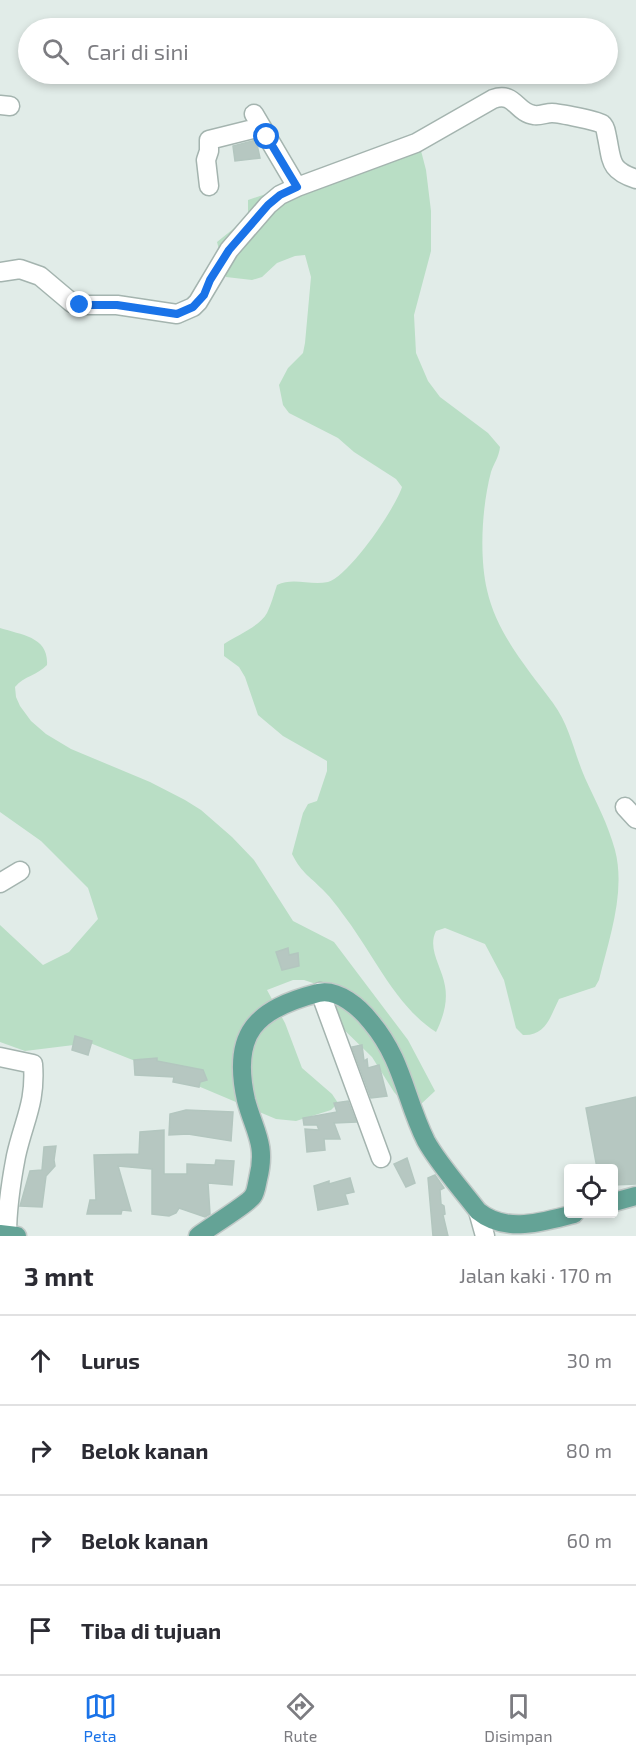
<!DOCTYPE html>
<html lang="id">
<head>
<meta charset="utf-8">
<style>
	:root { --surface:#fff; --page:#f7f7f7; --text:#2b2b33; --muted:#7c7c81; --line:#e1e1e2; --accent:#1a73e8 }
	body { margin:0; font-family:"Exo 2",sans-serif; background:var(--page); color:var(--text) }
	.controls { position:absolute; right:18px; bottom:18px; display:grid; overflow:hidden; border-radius:6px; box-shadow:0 3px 9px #0003 }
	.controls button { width:54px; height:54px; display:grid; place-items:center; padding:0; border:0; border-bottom:2px solid var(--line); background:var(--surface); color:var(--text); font:30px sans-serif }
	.stop { position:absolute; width:18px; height:18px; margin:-14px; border:4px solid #1a73e8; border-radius:50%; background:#fff }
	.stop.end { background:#1a73e8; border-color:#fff; box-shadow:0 2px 6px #0008 }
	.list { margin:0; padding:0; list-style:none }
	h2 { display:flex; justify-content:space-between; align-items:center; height:78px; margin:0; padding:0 24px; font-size:26px }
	h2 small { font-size:20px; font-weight:400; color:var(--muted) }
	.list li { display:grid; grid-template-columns:39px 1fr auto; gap:18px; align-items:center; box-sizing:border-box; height:90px; padding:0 24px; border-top:2px solid var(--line) }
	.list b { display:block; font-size:22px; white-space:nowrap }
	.list em { font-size:20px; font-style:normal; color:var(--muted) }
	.icon { flex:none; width:33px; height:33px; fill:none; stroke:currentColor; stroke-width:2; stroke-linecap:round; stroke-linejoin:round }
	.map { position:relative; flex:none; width:636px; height:1236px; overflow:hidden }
	.search { position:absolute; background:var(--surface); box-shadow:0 3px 9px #0003; left:18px; right:18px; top:18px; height:66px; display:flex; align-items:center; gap:15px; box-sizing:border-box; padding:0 21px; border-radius:33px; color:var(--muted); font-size:22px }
	.sheet { height:438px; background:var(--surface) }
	nav { display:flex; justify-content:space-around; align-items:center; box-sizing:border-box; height:84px; border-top:2px solid var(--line); background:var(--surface); font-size:16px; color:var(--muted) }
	nav a { display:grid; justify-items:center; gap:3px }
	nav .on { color:var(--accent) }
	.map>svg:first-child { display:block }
	.green { fill:#b9dec5 }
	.building { fill:#b6c7c1; stroke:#b3c6bf; stroke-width:1.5 }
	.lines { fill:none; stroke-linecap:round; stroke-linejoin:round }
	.minor-casing { stroke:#a4b4af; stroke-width:21 }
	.major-casing { stroke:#c1c9c7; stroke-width:21 }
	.minor { stroke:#fff; stroke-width:18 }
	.major { stroke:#64a396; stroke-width:18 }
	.route { stroke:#1a73e8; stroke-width:8 }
</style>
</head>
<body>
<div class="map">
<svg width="636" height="1236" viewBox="0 0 636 1236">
	<rect width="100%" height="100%" fill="#e1ece8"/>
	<path class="green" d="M419 143 426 170 431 211V251L414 315 416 353 428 381 440 397 488 433 500 447C499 457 494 463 491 472 482 506 479 555 487 590 497 634 527 668 553 703 570 726 574 753 585 778 596 802 608 824 615 850 626 892 609 939 599 980L595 987 559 999C550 1017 546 1036 523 1035L516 1028 504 980 485 944 445 928 436 931C427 949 442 967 445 986 448 1002 443 1018 436 1032 395 1006 372 951 342 913 337 906 331 898 325 892 311 877 302 874 292 854L303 813 308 804 317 801 327 771V761L283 736 258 715 245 677 239 667 224 656V644C237 635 259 627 267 613 271 605 274 594 277 585 294 577 310 586 328 582 349 576 395 509 402 487L396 479 354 452 338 438 289 413 283 405 279 385 288 368 303 353 305 343 311 277 305 255 295 256 277 263 262 277 252 280 226 277 217 242 248 217V200Z
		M0 628C22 635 49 637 47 665 38 675 24 676 15 687L16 697 20 706 31 721 46 734 71 749 150 782 185 800 201 810 232 837 254 860 293 921 334 942 408 1040 435 1091 420 1105 401 1100 394 1092 372 1057 335 1021 320 991 313 983 304 980H293L267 990 285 1023 302 1068 332 1094 338 1103 331 1110 296 1121 276 1119 198 1086 90 1043 25 1051 0 1042V925L43 965 69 952 98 919 88 888 41 841 0 812Z"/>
	<path class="building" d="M256 140 260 158 235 161 233 146Z
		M288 948 289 955 298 953 299 966 282 970 276 952Z
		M75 1036 92 1041 88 1055 72 1050Z
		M362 1045 364 1061 367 1059 368 1068 379 1065 387 1096 371 1098 352 1047Z
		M157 1058V1061L203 1070 207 1080 200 1082 199 1087 173 1082 174 1077 135 1075 134 1060Z
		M636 1097V1184L614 1185V1168H597L586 1108Z
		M348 1101 356 1122 334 1123 340 1139H324L325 1150 307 1152 305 1129 319 1130 317 1125H304L303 1118 337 1112 334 1103Z
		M186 1110 233 1112 231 1141 188 1134 169 1135 170 1114Z
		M164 1130V1174H187V1164L215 1165 216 1160 234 1161 232 1185 208 1183 210 1214 205 1217 179 1208 176 1213 169 1216 152 1214V1169L118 1166 131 1211 122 1210 121 1214H87L90 1200H96L94 1155 139 1154 140 1132Z
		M56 1146 54 1160 55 1166 46 1176 42 1207 20 1206 30 1171 42 1170 44 1147Z
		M407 1158 415 1183 406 1187 394 1164Z
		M435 1175 444 1188 440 1190 441 1204 444 1206 445 1214 443 1215 448 1236H433L428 1178Z
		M350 1178 354 1192 345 1194 348 1204 318 1210 314 1186 329 1181V1184Z"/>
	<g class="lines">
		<defs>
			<path id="minor" d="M0 105 10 106
				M254 114 297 187
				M209 186 206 160 209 151V140L261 127
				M0 272 20 269 40 276 72 303 80 305H117L177 314 193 307 198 302 229 250 268 205 280 195 297 187 416 143 493 99C515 91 516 113 534 115 540 116 546 113 552 113 558 113 599 121 602 124 606 127 606 133 607 137 612 161 609 170 636 179
				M625 807 636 819
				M0 883 20 871
				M320 992 381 1158
				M0 1057 33 1064C36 1103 24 1120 16 1156 11 1182 7 1208 7 1235
				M478 1211 485 1236"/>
			<path id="major" d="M614 1202 636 1196
				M0 1234 17 1236
				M198 1236C207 1229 249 1203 253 1196 256 1192 257 1183 258 1179 267 1144 254 1131 246 1100 231 1033 256 1009 318 993 338 988 360 1008 371 1022 403 1060 405 1099 426 1141 438 1163 462 1190 478 1211 506 1234 542 1222 574 1214"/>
		</defs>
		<use href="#minor" class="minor-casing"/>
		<use href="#major" class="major-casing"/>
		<use href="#minor" class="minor"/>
		<use href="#major" class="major"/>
	</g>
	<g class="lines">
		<path class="route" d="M80 305H117L177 314 193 307 204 295 210 280 229 250 268 205 280 195 297 187 267 137"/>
	</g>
</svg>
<div class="controls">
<button><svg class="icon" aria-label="locate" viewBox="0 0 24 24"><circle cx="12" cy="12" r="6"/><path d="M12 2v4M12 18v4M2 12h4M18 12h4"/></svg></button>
</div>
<div class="stop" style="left:267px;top:137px"></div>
<div class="stop end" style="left:80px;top:305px"></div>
<div class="search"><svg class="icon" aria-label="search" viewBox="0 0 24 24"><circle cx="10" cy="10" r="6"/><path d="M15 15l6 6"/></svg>Cari di sini</div>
</div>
<section class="sheet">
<h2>3 mnt<small>Jalan kaki · 170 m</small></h2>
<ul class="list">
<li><svg class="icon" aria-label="ahead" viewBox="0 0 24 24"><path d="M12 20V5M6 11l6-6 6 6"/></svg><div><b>Lurus</b></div><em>30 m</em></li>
<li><svg class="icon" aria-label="right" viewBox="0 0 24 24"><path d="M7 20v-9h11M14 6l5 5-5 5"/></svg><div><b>Belok kanan</b></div><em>80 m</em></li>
<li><svg class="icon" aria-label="right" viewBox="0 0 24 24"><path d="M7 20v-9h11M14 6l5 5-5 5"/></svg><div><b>Belok kanan</b></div><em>60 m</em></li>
<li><svg class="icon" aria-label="arrive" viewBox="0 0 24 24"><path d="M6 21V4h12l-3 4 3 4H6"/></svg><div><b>Tiba di tujuan</b></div></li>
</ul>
</section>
<nav>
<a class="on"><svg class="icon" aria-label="map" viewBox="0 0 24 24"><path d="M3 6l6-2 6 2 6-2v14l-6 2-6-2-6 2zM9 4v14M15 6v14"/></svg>Peta</a>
<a><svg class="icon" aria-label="directions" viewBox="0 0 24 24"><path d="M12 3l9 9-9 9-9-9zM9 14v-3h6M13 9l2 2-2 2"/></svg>Rute</a>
<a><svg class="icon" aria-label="saved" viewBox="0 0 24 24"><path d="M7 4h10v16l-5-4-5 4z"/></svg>Disimpan</a>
</nav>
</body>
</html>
